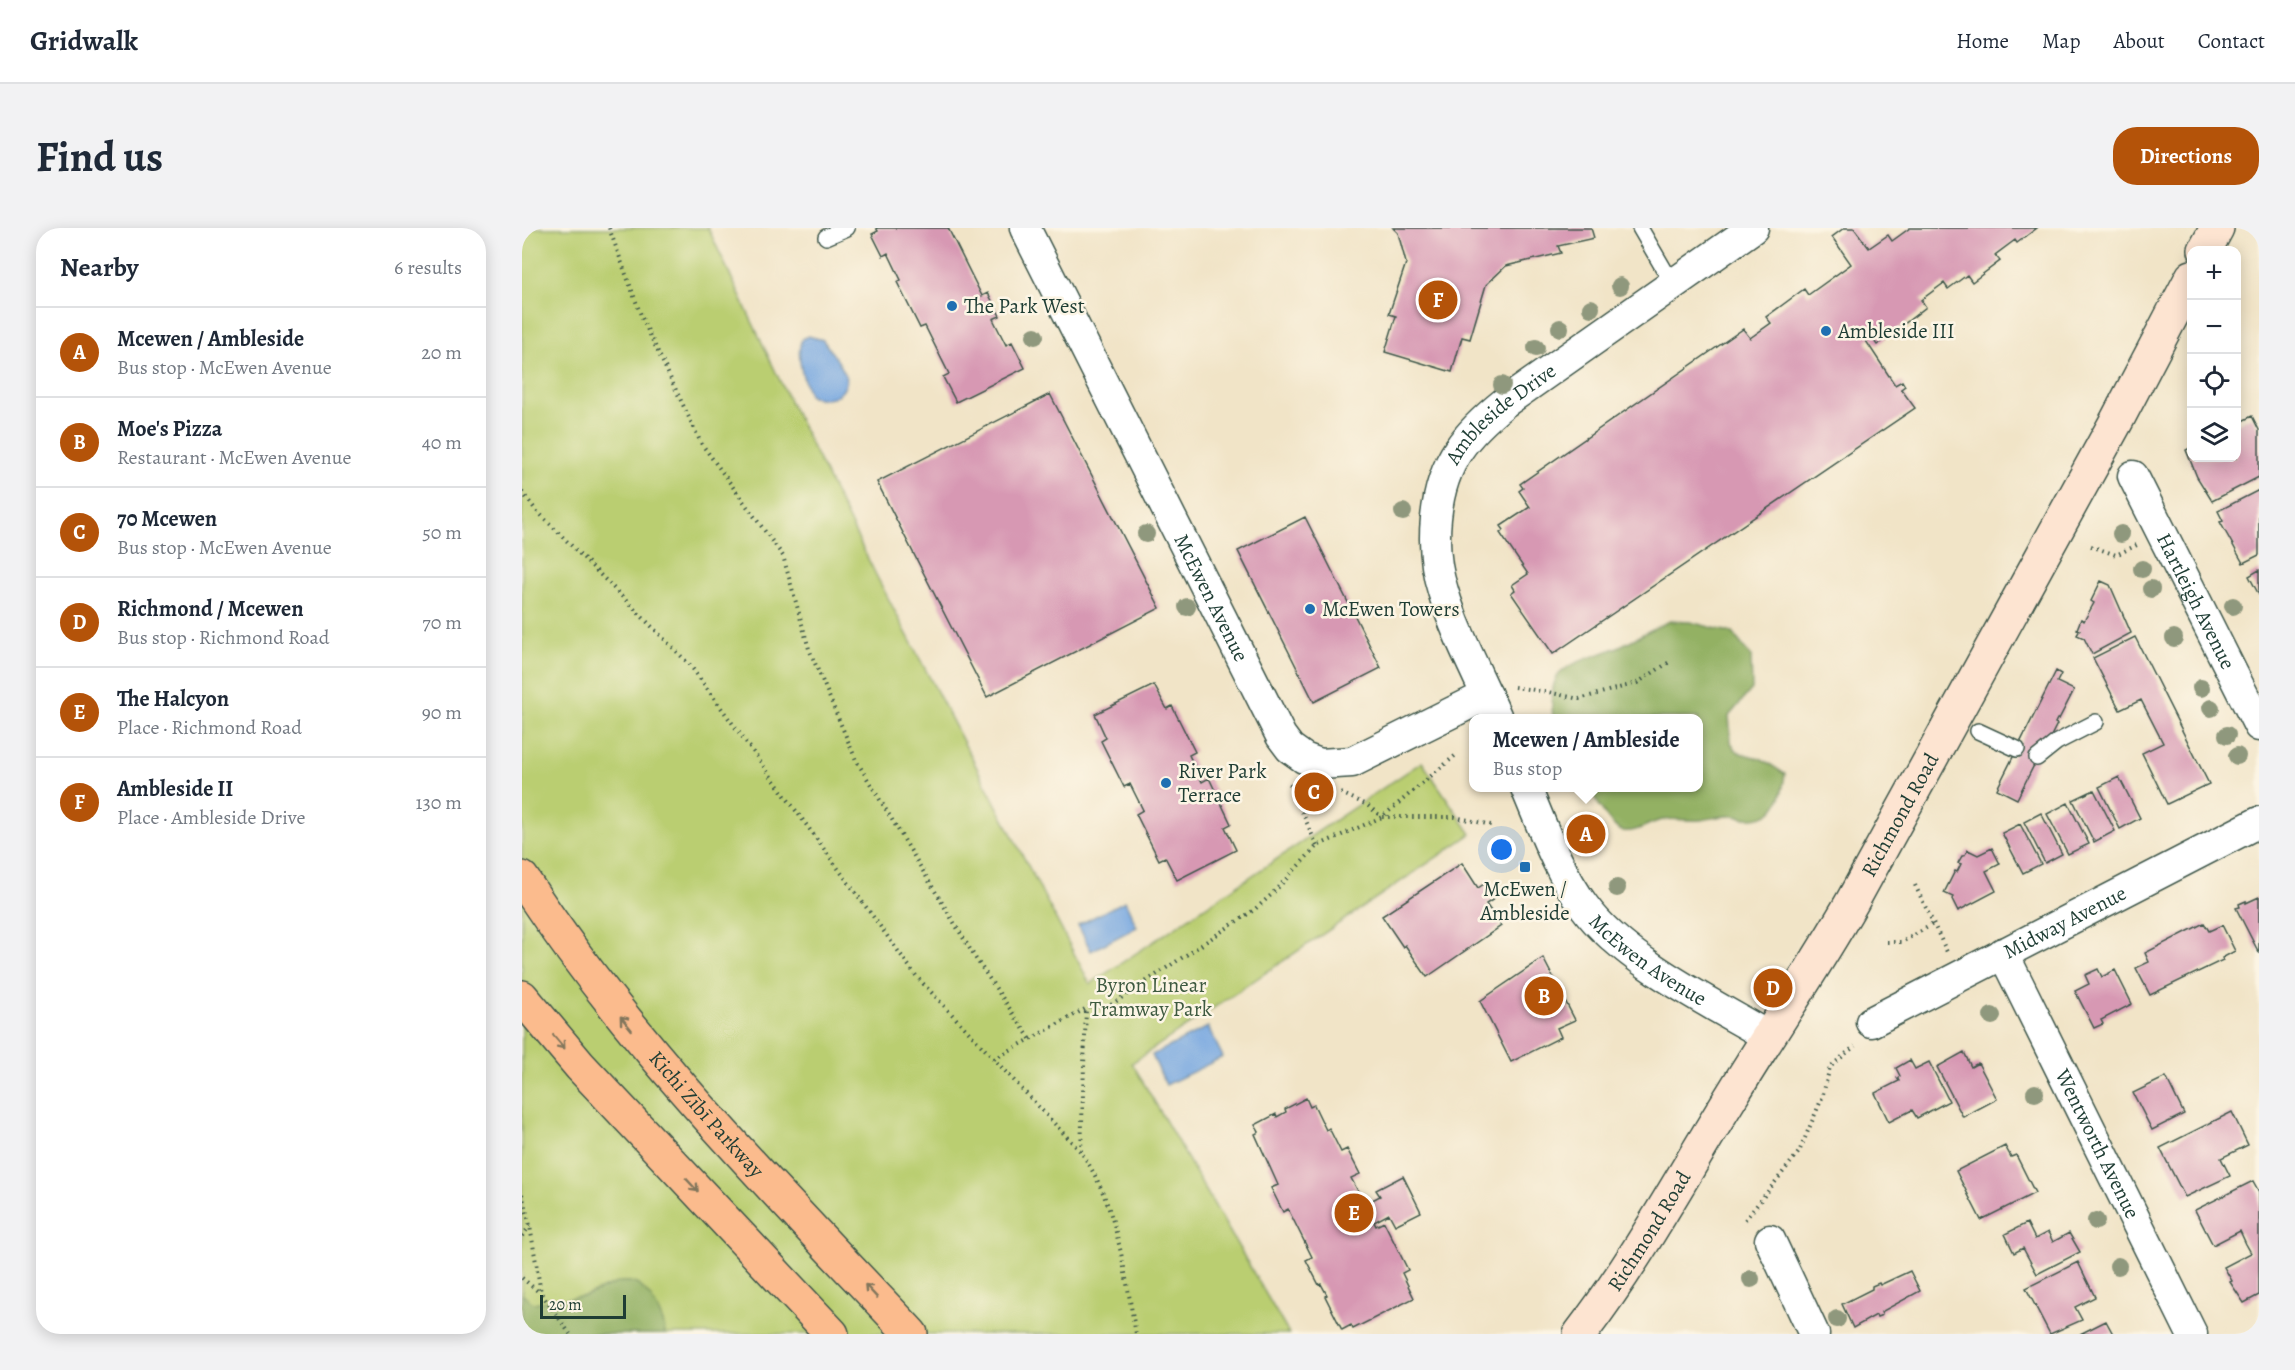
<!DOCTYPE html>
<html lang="en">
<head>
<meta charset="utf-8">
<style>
	:root { --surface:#fff; --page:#f2f2f3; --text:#1f2937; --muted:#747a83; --line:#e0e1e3; --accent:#b45309 }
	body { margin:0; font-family:Alegreya,serif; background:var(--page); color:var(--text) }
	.controls { position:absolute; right:18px; top:18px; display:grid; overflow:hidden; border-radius:12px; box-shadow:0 3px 15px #0003 }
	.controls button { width:54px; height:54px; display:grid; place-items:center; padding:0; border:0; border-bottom:2px solid var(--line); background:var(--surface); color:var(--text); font:30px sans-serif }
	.scale { position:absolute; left:18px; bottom:15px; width:86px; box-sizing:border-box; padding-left:6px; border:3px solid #1f3d34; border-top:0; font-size:16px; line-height:21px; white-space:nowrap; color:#1f3d34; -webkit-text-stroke:4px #fcf5e5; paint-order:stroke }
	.you { position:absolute; left:980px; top:622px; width:21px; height:21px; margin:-15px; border:4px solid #fff; border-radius:50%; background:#1a73e8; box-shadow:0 0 0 9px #1a73e833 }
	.badge { display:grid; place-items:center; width:39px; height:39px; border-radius:50%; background:var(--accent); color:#fff; font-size:20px; font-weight:700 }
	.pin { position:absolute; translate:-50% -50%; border:3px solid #fff; box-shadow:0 2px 6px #0006 }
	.popup { position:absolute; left:947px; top:486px; width:234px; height:78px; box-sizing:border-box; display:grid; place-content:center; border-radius:12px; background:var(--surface); filter:drop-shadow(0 2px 4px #0005); font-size:20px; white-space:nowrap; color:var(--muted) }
	.popup b { font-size:22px; color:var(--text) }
	.popup::after { content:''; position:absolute; left:50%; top:100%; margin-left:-12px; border:12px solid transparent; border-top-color:var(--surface) }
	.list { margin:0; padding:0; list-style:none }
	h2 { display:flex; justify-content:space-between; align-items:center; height:78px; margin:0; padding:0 24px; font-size:26px }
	h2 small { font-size:20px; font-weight:400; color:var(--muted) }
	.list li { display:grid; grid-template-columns:39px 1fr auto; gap:18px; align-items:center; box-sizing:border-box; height:90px; padding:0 24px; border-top:2px solid var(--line) }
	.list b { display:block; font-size:22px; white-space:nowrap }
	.list p { margin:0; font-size:20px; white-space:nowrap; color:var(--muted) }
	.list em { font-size:20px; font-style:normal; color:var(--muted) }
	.icon { flex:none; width:33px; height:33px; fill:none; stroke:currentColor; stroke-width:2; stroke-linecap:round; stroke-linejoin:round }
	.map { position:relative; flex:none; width:1737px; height:1106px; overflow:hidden; border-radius:24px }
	header { display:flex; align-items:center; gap:36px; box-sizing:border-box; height:84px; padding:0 30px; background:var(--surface); border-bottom:2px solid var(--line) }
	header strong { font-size:28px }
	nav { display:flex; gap:33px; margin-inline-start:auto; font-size:21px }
	.intro { display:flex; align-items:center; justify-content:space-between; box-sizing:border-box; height:144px; padding:0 36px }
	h1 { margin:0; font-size:42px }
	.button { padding:15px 27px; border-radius:24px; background:var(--accent); color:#fff; font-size:21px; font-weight:700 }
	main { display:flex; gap:36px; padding:0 36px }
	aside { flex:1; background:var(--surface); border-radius:24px; box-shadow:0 3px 15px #0003 }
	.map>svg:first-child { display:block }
	.green { fill:#bace71; stroke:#6c8652; stroke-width:1.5 }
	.forest { fill:#93b163; stroke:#59774c; stroke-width:1.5 }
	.water { fill:#75a6e0; stroke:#4a728a; stroke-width:1.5 }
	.building { fill:#d798b3 }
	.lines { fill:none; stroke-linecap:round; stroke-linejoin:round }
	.lane-casing { stroke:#3e564a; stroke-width:18 }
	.street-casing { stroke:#3e564a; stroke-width:33 }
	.secondary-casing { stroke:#3e564a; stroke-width:36 }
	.highway-casing { stroke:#3e564a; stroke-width:36 }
	.path { stroke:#3e564a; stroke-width:4; stroke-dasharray:1.5 4.5; stroke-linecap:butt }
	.lane { stroke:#fff; stroke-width:15 }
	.street { stroke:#fff; stroke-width:30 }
	.secondary { stroke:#fde4d1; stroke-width:33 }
	.highway { stroke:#fbbb8d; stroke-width:33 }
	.tree { fill:#8f987d }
	.oneway { stroke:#82765c }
	.poi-dot { fill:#1f6fb2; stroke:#fcf5e5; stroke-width:2 }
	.labels { text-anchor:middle; stroke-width:5; stroke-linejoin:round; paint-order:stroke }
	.poi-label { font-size:21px; fill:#1f3d34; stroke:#fcf5e5; text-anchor:start }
	.street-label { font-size:21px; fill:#1f3d34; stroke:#fcf5e5 }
	.park-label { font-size:21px; fill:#3e5a40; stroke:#fcf5e5 }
</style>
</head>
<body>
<header>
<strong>Gridwalk</strong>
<nav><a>Home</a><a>Map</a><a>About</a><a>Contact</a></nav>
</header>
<div class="intro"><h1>Find us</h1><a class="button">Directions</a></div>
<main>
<aside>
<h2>Nearby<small>6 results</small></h2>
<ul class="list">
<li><span class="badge">A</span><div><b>Mcewen / Ambleside</b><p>Bus stop · McEwen Avenue</p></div><em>20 m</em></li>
<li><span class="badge">B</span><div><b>Moe's Pizza</b><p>Restaurant · McEwen Avenue</p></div><em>40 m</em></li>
<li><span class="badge">C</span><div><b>70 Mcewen</b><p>Bus stop · McEwen Avenue</p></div><em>50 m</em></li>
<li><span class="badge">D</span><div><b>Richmond / Mcewen</b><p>Bus stop · Richmond Road</p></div><em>70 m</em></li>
<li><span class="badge">E</span><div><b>The Halcyon</b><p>Place · Richmond Road</p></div><em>90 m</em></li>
<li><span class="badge">F</span><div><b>Ambleside II</b><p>Place · Ambleside Drive</p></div><em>130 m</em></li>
</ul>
</aside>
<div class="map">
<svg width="1737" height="1106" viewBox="0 0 1737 1106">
	<rect width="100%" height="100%" fill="#fcf5e5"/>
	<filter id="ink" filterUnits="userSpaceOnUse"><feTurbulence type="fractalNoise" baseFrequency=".0167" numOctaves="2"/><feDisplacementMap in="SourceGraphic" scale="12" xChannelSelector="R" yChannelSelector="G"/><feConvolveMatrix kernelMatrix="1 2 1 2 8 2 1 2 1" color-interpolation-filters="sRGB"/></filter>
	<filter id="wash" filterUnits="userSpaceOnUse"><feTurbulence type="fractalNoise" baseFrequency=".008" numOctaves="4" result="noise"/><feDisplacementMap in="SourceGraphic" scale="24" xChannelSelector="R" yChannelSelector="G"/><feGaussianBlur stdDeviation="1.35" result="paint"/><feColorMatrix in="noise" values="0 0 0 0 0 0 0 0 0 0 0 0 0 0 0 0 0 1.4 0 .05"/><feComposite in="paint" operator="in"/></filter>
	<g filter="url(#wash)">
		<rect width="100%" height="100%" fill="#f1e4c7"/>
		<path class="green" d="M0 0H186L267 172 355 349 568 756 900 534 949 606 610 835 767 1106H0Z"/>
		<path class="forest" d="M1148 393 1168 394 1211 405 1229 429 1230 461 1207 488 1209 514 1212 520 1218 525 1240 531 1263 546C1259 571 1256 592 1223 590 1219 590 1214 588 1210 588 1199 587 1188 591 1178 592 1166 593 1153 590 1141 592 1127 594 1116 605 1101 603 1089 601 1072 570 1070 560H1176V490H1031C1030 477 1028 461 1035 449 1044 434 1082 426 1098 418 1115 410 1130 400 1148 393Z
			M97 1054C101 1054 108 1053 112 1055 127 1060 143 1091 143 1106H0V1066L11 1075 63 1068Z"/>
		<path class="water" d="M286 108 301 112C310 127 339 153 314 168 305 173 296 171 287 167 281 151 273 127 280 111Z
			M603 673 615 699 569 723 556 697Z
			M686 799 701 829 644 857 630 827Z"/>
		<g id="blocks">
			<path class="building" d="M354 0H426L460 68 466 65 478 88 471 91 484 117 490 114 503 140 434 174 421 149 427 146 403 98 398 100 375 54 379 52 366 25 361 28 350 6 356 3Z
				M871 0H1069L1072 10 1036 18 1039 25 984 38 964 57 948 111 940 109 930 144 863 124 874 88 867 86 884 35 876 5Z
				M1322 0H1332L1347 20 1366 7 1370 13 1388 0H1515L1495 15 1493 12 1473 27 1478 33 1450 54 1445 47 1426 61 1422 55 1399 72 1404 79 1355 117 1349 109 1344 113 1373 157 1380 153 1383 158 1379 161 1393 180 1031 426 989 365 993 362 990 357 1006 346 978 305 982 302 979 298 1008 279 997 263 1001 260 998 256 1221 101 1228 110 1249 95 1244 89 1282 61 1286 67 1329 36 1310 9Z
				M528 166 638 380 465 469 355 254Z
				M1730 188 1737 202V249L1690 273 1675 249 1664 222 1670 219V230H1714V196Z
				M1737 262V327L1721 335 1698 294 1701 293 1696 283Z
				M783 289 859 440 792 474 716 323Z
				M1737 342V367L1727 348Z
				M1579 353 1588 357 1609 405 1570 426 1562 410 1555 407 1558 402 1555 401 1559 391 1562 393 1572 375 1569 373Z
				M1613 409 1687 556 1645 576 1620 525 1641 515 1619 472 1598 482 1571 430Z
				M1534 443 1539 446 1535 454 1552 462 1537 491H1535L1533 495 1535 496 1524 518 1522 517 1495 571 1475 561Z
				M632 457 645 481 650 478 673 524 667 527 680 554 687 550 709 596 703 599 714 622 655 652 643 629 637 632 614 586 621 582 608 556 602 559 579 513 584 510 573 486Z
				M1597 549 1618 590 1598 601 1577 559Z
				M1572 562 1593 603 1572 614 1551 572Z
				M1546 575 1567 616 1546 626 1525 586Z
				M1519 585 1540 626 1523 635 1502 594Z
				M1498 596 1519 636 1501 645 1480 605Z
				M1470 620 1478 636 1464 643 1474 663 1436 683 1430 671 1431 669 1422 665 1433 643 1435 644 1439 636 1436 635 1440 628H1442L1446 622 1456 627Z
				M940 635 956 660 962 656 972 671 964 676 979 698 905 749 883 717 881 719 860 688Z
				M1737 669V725L1714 680 1718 679 1717 676 1724 673V675Z
				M1682 695 1687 703 1700 697 1713 723 1700 730 1701 732 1628 767 1614 740 1627 734 1623 725Z
				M1021 730 1053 792 1035 800 1039 809 989 834 958 773Z
				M1576 741 1580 749 1593 742 1610 776 1579 792 1581 796 1572 800 1553 763 1567 756 1563 747Z
				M1442 824 1449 839 1456 835 1475 871 1441 889 1415 839Z
				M1388 832 1393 841 1407 834 1427 873 1395 890 1390 882 1367 894 1353 865 1377 853 1375 850 1378 848 1374 840Z
				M1644 849 1662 886 1630 902 1611 865Z
				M784 870 788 879 792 877 804 902 807 900 819 924 825 921 838 946 829 950 843 976 858 968 854 962 881 948 899 984 873 997 867 986 852 994 854 998 862 994 886 1042 880 1045 892 1070 831 1101 829 1097 820 1102 803 1068 805 1067 799 1056 797 1057 784 1032 790 1029 766 981 761 984 749 960 756 957 733 906 737 904 733 897 754 886 755 889 764 884 763 881Z
				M1710 884 1726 917 1699 930 1708 948 1663 969 1638 920Z
				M1483 918 1489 929 1494 927 1513 965 1459 992 1434 943Z
				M1731 953 1737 964V1067L1722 1075 1708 1054 1710 1053 1702 1039 1729 1025 1724 1016 1718 1003 1691 1017 1673 982Z
				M1505 995 1513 1011 1526 1004 1531 1014 1547 1005 1558 1024 1515 1046 1501 1020 1492 1025 1483 1006Z
				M1556 1034 1573 1069 1553 1079 1560 1092 1528 1106 1504 1060Z
				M1388 1043 1398 1063 1359 1084 1360 1087 1355 1089 1354 1087 1331 1100 1320 1076 1350 1061V1058L1357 1055 1358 1057Z
				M1584 1093 1591 1106H1558Z"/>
		</g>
	</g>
	<g filter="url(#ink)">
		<use href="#blocks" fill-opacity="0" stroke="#3e564a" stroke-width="1.5"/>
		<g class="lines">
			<defs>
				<path id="lane" d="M1118 0 1150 55
					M304 9 325 0
					M1456 503 1495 521
					M1515 530 1535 514 1574 494"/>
				<g id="street">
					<path id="s1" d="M503 0 759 508 768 520 782 530 798 536 830 534 965 467"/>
					<path id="s2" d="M1611 248 1737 498"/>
					<path id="s3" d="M975 490C957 448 934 407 921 363 907 320 911 259 937 221 949 203 966 188 982 175L1231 0"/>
					<path id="s4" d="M1004 560C1021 600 1036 643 1062 678 1101 732 1189 775 1247 809"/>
					<path id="s5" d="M1481 725 1670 1106"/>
					<path id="s6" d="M1349 794 1737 594"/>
					<path d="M1248 1012 1292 1106"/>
				</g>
				<g id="secondary">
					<path d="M1683 22 1695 0"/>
					<path id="s7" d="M1058 1106C1117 1029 1161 946 1212 864 1251 800 1293 739 1330 674L1595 192 1670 49"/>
				</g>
				<g id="highway">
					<path id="s8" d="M0 650C110 819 251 960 389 1106"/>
					<path d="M0 769 58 838 310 1106"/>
				</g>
			</defs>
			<use href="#lane" class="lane-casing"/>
			<use href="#street" class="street-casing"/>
			<use href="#secondary" class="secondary-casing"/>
			<use href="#highway" class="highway-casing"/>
			<path class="path" d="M87 0 120 90 179 215 261 328 287 421 334 532 454 731 509 812
				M0 264 13 281 168 437 395 749 559 924C596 978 602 1043 614 1106
				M1569 318 1594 327 1615 317
				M992 459 1026 464 1057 471 1115 455 1149 433
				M768 556 795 618
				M819 565 845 577 860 589H933L969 597
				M1393 657 1425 724
				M1365 714H1380L1411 696
				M472 831 574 775 578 783 584 780 732 682 749 667 795 618 860 589 934 527
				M559 923 564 781
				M0 966 8 998 19 1065 48 1106
				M1223 992 1277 924 1300 870 1308 839 1333 818
				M0 1008 8 998
				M0 1050 18 1065"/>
			<use href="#lane" class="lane"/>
			<use href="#street" class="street"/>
			<use href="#secondary" class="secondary"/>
			<use href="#highway" class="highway"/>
		</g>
		<g class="tree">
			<circle cx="1098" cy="58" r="9"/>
			<circle cx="1069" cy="80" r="9"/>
			<circle cx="1038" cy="100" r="9"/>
			<circle cx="513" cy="108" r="9"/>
			<circle cx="1014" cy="120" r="9"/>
			<circle cx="980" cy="157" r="9"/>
			<circle cx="881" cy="284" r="9"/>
			<circle cx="624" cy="306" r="9"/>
			<circle cx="1599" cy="306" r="9"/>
			<circle cx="1620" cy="341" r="9"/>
			<circle cx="1629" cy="361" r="9"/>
			<circle cx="1711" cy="378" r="9"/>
			<circle cx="665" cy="379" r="9"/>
			<circle cx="1652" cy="410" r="9"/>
			<circle cx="1679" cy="460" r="9"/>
			<circle cx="1689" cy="480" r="9"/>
			<circle cx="1705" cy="507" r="9"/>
			<circle cx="1715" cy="528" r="9"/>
			<circle cx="1095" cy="660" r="9"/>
			<circle cx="1470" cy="788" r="9"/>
			<circle cx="1513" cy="865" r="9"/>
			<circle cx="1574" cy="993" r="9"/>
			<circle cx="1596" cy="1038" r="9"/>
			<circle cx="1229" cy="1051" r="9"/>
			<circle cx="1315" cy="1091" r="9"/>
		</g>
		<defs><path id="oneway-shaft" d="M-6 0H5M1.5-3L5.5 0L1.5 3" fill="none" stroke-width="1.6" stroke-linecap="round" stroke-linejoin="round" transform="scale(1.5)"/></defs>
		<g class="oneway">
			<use href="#oneway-shaft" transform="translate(104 795) rotate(-129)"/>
			<use href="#oneway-shaft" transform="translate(37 814) rotate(50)"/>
			<use href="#oneway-shaft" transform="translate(170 957) rotate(47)"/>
			<use href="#oneway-shaft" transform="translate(349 1063) rotate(-133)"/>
		</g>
	</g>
	<g class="poi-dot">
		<circle cx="430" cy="78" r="6"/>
		<circle cx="1304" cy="103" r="6"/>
		<circle cx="788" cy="381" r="6"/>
		<circle cx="644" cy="555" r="6"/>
		<rect x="997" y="633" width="12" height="12" rx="3"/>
	</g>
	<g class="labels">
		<g class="poi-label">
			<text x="442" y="85">The Park West</text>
			<text x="1316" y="110">Ambleside III</text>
			<text x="800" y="388">McEwen Towers</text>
			<text x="656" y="550">River Park<tspan x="656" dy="24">Terrace</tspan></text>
			<text x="1003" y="668" text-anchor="middle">McEwen /<tspan x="1003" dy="24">Ambleside</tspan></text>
		</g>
		<g class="street-label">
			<text dy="7" stroke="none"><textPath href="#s3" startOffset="340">Ambleside Drive</textPath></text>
			<text dy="7" stroke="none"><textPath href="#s1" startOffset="414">McEwen Avenue</textPath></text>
			<text dy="7" stroke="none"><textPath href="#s2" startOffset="140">Hartleigh Avenue</textPath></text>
			<text dy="7" stroke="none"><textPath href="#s7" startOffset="610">Richmond Road</textPath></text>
			<text dy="7" stroke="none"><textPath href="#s6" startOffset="218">Midway Avenue</textPath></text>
			<text dy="7" stroke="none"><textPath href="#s4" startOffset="216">McEwen Avenue</textPath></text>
			<text dy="7" stroke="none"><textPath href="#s8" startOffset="300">Kichi Zībī Parkway</textPath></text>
			<text dy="7" stroke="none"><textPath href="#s5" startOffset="213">Wentworth Avenue</textPath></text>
			<text dy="7" stroke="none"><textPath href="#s7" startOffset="124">Richmond Road</textPath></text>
		</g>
		<g class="park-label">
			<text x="629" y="764">Byron Linear<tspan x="629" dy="24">Tramway Park</tspan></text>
		</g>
	</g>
</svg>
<div class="controls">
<button>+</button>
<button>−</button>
<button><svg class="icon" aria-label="locate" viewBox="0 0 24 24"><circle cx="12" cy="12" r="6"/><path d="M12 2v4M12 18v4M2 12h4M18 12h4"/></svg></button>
<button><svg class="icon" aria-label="layers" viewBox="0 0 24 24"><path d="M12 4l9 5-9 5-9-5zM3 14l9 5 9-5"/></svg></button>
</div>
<div class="scale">20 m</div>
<div class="you"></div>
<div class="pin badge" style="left:1064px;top:606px">A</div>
<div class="popup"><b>Mcewen / Ambleside</b>Bus stop</div>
<div class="pin badge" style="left:1022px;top:768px">B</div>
<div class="pin badge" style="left:792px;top:564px">C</div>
<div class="pin badge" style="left:1251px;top:760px">D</div>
<div class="pin badge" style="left:832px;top:985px">E</div>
<div class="pin badge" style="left:916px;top:72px">F</div>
</div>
</main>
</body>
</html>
